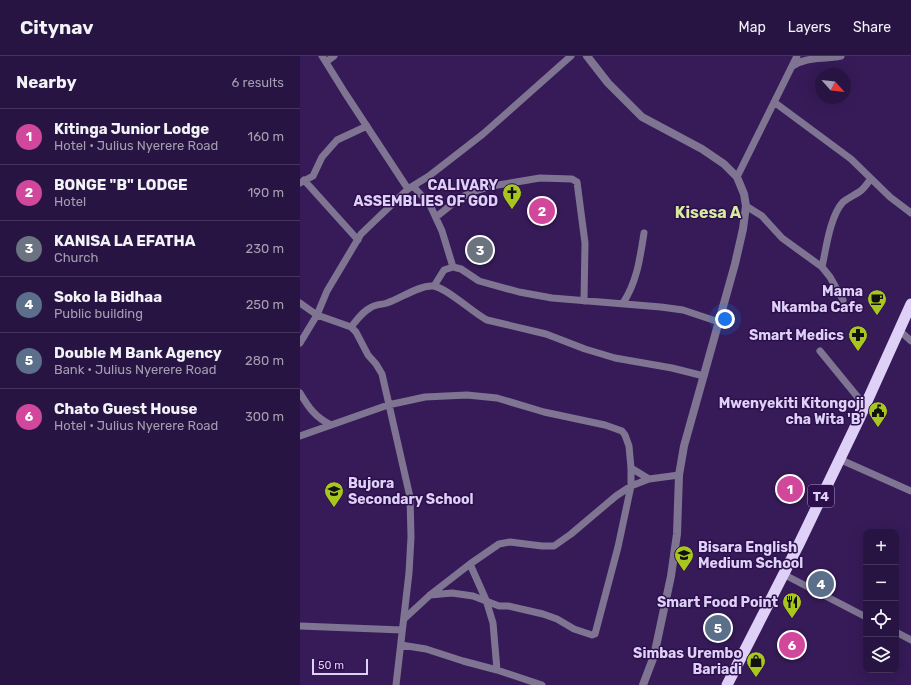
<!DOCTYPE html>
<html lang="en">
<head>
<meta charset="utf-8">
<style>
	:root { --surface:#281442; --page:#34214d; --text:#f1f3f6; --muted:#a59eb2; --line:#44335b; --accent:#d93025 }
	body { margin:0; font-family:Rubik,sans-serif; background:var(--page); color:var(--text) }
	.controls { position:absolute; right:12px; bottom:12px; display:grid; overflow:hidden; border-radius:8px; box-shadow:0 4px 16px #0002 }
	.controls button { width:36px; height:36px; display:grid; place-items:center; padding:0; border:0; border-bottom:1px solid var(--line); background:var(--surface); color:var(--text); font:20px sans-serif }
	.compass { position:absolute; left:515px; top:12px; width:36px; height:36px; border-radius:50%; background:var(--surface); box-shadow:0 4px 16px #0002; rotate:117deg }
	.scale { position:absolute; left:12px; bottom:10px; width:56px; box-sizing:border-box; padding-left:4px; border:2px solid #ded1f7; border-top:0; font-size:11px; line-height:14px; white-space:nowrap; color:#ded1f7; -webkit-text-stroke:3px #2d0f4c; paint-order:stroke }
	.you { position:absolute; left:425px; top:263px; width:14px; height:14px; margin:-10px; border:3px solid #fff; border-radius:50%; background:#1a73e8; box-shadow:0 0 0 6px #1a73e833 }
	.badge { display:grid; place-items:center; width:26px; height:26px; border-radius:50%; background:var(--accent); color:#fff; font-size:13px; font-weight:700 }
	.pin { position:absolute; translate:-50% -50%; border:2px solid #fff; box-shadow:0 1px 4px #0006 }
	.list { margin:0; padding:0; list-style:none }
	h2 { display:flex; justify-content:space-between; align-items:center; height:52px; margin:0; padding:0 16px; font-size:17px }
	h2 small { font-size:13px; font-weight:400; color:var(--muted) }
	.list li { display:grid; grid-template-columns:26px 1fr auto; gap:12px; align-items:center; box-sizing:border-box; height:56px; padding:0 16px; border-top:1px solid var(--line) }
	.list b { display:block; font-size:15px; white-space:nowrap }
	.list p { margin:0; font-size:13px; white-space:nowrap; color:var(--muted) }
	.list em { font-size:13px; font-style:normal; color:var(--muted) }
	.icon { flex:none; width:22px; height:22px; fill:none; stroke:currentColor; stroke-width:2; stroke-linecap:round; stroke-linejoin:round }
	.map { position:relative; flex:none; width:611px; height:629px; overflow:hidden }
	header { display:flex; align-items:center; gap:24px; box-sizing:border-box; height:56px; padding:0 20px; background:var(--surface); border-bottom:1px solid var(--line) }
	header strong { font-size:19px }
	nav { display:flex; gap:22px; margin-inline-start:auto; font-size:14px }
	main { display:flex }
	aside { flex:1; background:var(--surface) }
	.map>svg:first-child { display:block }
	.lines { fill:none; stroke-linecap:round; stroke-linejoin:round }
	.minor { stroke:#7f7592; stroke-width:7 }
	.tertiary { stroke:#7f7592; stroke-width:8 }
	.trunk { stroke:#ded0f6; stroke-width:11 }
	.labels { text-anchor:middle; stroke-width:3; stroke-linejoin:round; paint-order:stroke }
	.shield { fill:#2d0f4c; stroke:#a997c4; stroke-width:1 }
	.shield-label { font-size:13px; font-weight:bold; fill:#ded1f7 }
	.poi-label { font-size:14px; font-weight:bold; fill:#ded1f7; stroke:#2d0f4c; text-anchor:end }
	.quarter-label { font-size:16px; font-weight:bold; fill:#d6eb9f; stroke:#2d0f4c }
</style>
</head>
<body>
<header>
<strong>Citynav</strong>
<nav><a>Map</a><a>Layers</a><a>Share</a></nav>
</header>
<main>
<aside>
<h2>Nearby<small>6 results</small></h2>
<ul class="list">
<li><span class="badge" style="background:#d1479c">1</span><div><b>Kitinga Junior Lodge</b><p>Hotel · Julius Nyerere Road</p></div><em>160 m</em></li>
<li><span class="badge" style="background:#d1479c">2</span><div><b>BONGE &quot;B&quot; LODGE</b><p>Hotel</p></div><em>190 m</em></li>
<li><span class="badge" style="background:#6b7280">3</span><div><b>KANISA LA EFATHA</b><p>Church</p></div><em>230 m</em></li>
<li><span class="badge" style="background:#5c6f8a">4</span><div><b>Soko la Bidhaa</b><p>Public building</p></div><em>250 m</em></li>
<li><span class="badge" style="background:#5c6f8a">5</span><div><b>Double M Bank Agency</b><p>Bank · Julius Nyerere Road</p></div><em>280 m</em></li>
<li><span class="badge" style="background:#d1479c">6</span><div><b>Chato Guest House</b><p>Hotel · Julius Nyerere Road</p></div><em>300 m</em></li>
</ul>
</aside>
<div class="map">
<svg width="611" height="629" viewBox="0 0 611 629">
	<rect width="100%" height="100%" fill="#361b58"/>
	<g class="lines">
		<path class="minor" d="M22 0 45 37 108 133
			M26 6 34 0
			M493 10C507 0 524 4 541 0
			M474 46 551 103 590 141 611 157
			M437 121 497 0
			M4 124 58 184
			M0 127 13 120 22 101 37 84 67 70
			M113 130 130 149 142 175 153 211
			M446 150 462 160 482 182 522 211 530 221 543 244
			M136 161 156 145 169 137 192 130 240 122 272 123 277 126 285 187 284 245
			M522 211C526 193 530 160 543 146 548 142 553 140 559 136 564 133 567 127 571 123
			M134 230 144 214 153 211 161 213 179 225 219 236 252 242 361 251 383 254 419 266
			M0 247 17 259 51 271 56 276 68 299 76 308 82 318 110 441 111 481 109 517 96 629
			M323 247C337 226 340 202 344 177
			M51 271C56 265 62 256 70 252 75 248 81 249 87 247 100 243 119 229 133 230 146 231 173 257 187 264L246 278 285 293 315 302 372 312 404 320
			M599 274 611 285
			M0 287 17 259 27 235 61 178 108 133 129 120 183 78 271 0
			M520 295 565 350
			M0 337C9 352 15 361 31 369
			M0 380 88 349 125 341 167 339 197 342 244 356 305 369 322 375 325 379 329 390 331 412V430L318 491 295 578 292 579 274 573 257 563 243 558 208 550H199L173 540 152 537 130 539
			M539 403 611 435
			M331 412 349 423
			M170 508 186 544 193 567 197 614
			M483 518 566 561
			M104 563 130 539 170 508 199 488 210 486 242 490H254L271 478 316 440 331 430 349 423 379 419
			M0 570 102 574
			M596 576 611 584
			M101 589 126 593 163 605 197 614 242 629"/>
		<path class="tertiary" d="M287 0 308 27 342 61 402 93 424 108 437 121 444 138 446 150 443 173 435 208 384 390 379 419 377 478 371 520 354 600 343 629"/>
		<path class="trunk" d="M427 629 498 490 560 361 611 248"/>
	</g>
	<defs>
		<symbol id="church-pin" viewBox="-11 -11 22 30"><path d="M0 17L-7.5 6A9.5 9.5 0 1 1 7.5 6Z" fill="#a7c71e" stroke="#2d0f4c"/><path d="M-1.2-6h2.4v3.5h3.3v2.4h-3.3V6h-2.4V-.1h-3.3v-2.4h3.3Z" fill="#111"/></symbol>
		<symbol id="cafe-pin" viewBox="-11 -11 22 30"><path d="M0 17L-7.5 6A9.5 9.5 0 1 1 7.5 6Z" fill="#a7c71e" stroke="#2d0f4c"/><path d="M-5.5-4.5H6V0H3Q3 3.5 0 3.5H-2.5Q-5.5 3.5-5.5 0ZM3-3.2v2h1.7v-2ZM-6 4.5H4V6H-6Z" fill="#111"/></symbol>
		<symbol id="pharmacy-pin" viewBox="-11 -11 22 30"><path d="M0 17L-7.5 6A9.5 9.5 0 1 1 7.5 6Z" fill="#a7c71e" stroke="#2d0f4c"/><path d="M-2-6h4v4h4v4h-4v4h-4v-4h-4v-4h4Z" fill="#111"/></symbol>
		<symbol id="civic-pin" viewBox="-11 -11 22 30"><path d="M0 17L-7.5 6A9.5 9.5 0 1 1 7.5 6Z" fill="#a7c71e" stroke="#2d0f4c"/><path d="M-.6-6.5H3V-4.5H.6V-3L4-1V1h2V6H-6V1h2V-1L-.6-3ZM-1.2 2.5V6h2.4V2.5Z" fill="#111"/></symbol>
		<symbol id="school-pin" viewBox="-11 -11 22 30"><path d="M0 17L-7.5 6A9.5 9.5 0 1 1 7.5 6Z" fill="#a7c71e" stroke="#2d0f4c"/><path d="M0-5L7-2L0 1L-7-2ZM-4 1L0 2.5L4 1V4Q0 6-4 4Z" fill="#111"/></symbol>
		<symbol id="restaurant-pin" viewBox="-11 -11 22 30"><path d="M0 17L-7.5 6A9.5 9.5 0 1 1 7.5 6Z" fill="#a7c71e" stroke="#2d0f4c"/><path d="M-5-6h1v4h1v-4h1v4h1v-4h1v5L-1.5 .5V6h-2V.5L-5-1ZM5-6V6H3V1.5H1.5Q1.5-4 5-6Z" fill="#111"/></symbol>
		<symbol id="shop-pin" viewBox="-11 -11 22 30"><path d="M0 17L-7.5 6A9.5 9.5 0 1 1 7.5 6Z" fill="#a7c71e" stroke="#2d0f4c"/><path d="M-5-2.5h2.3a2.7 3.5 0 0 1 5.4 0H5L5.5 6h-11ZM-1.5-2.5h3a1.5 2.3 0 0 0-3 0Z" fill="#111"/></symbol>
	</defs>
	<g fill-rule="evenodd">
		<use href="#church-pin" x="201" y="126" width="22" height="30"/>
		<use href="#cafe-pin" x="566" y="232" width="22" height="30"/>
		<use href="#pharmacy-pin" x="547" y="268" width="22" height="30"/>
		<use href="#civic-pin" x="567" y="344" width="22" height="30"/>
		<use href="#school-pin" x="23" y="424" width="22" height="30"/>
		<use href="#school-pin" x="373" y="488" width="22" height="30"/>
		<use href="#restaurant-pin" x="481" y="535" width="22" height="30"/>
		<use href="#shop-pin" x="445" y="594" width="22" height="30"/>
	</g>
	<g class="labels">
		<rect class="shield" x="508" y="429" width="26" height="22" rx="3"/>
		<g class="shield-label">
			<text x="521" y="445">T4</text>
		</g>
		<g class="poi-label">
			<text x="198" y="134">CALIVARY<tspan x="198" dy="16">ASSEMBLIES OF GOD</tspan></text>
			<text x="563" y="240">Mama<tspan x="563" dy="16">Nkamba Cafe</tspan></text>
			<text x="544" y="284">Smart Medics</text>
			<text x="564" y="352">Mwenyekiti Kitongoji<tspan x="564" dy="16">cha Wita 'B'</tspan></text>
			<text x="48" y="432" text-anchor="start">Bujora<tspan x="48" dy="16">Secondary School</tspan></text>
			<text x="398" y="496" text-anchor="start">Bisara English<tspan x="398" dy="16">Medium School</tspan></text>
			<text x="478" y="551">Smart Food Point</text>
			<text x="442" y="602">Simbas Urembo<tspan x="442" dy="16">Bariadi</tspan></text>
		</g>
		<g class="quarter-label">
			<text x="408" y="162">Kisesa A</text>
		</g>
	</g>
</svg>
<div class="controls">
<button>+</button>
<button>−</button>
<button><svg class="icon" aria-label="locate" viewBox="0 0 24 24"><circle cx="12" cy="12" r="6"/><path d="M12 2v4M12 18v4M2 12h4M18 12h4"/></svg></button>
<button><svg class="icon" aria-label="layers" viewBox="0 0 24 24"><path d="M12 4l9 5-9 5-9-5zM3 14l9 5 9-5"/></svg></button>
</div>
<svg class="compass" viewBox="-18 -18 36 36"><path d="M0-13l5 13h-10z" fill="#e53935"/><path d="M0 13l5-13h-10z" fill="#a59eb2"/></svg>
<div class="scale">50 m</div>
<div class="you"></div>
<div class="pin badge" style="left:490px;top:433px;background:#d1479c">1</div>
<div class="pin badge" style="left:242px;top:155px;background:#d1479c">2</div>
<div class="pin badge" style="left:180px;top:194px;background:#6b7280">3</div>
<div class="pin badge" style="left:521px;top:528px;background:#5c6f8a">4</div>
<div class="pin badge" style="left:418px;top:572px;background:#5c6f8a">5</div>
<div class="pin badge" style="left:492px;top:589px;background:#d1479c">6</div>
</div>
</main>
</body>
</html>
